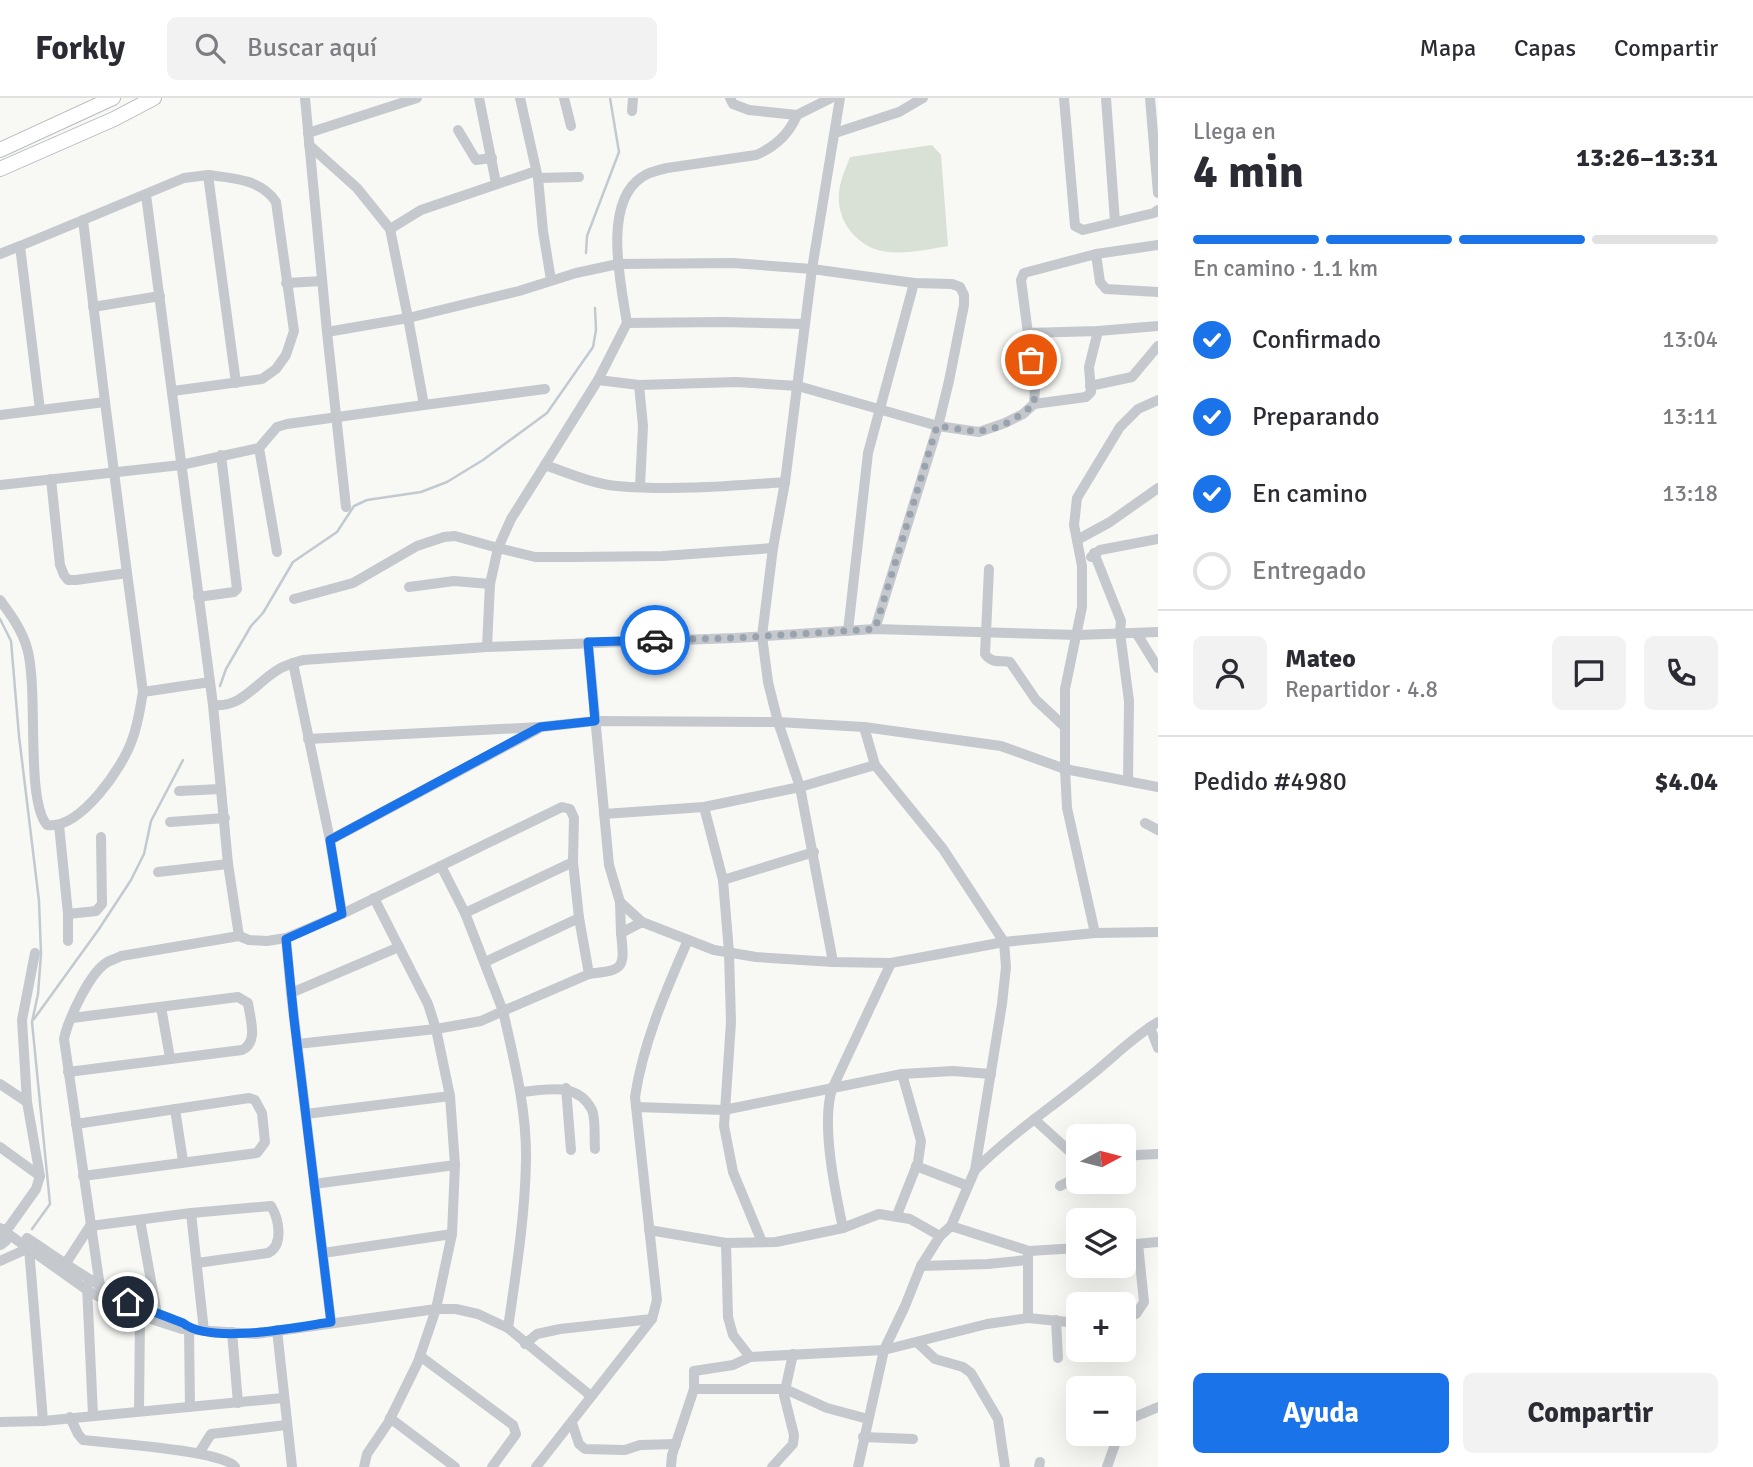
<!DOCTYPE html>
<html lang="es">
<head>
<meta charset="utf-8">
<style>
	body { margin:0; font-family:Signika,sans-serif; background:#f2f2f3; color:#2b2b33; height:100vh; display:flex; flex-direction:column; font-size:26px; white-space:nowrap }
	* { box-sizing:border-box; margin:0 }
	p { font-size:23px; color:#7c7c81 }
	.icon { flex:none; width:38px; height:38px; fill:none; stroke:currentColor; stroke-width:2; stroke-linecap:round; stroke-linejoin:round }
	.map { position:relative; flex:1; overflow:hidden }
	.side { display:flex; flex-direction:column; background:#fff; width:595px }
	.side>* { flex:none }
	.needle { width:46px; rotate:83deg }
	.buttons { position:absolute; left:1066px; top:1026px; display:grid; gap:14px }
	.buttons a { display:grid; place-items:center; width:70px; height:70px; border-radius:10px; background:#fff; box-shadow:0 7px 28px #0002; font-size:35px }
	.pin { position:absolute; display:grid; place-items:center; width:60px; height:60px; color:#fff; margin:-30px; border:4px solid #fff; border-radius:50%; box-shadow:0 2px 7px #0007 }
	.courier { position:absolute; display:grid; place-items:center; width:70px; height:70px; margin:-35px; border:5px solid #1a73e8; border-radius:50%; background:#fff; color:#222; box-shadow:0 2px 9px #0007 }
	.overview em { font-style:normal; font-weight:700 }
	.overview div { display:flex; flex-direction:column-reverse }
	.overview { display:flex; align-items:center; justify-content:space-between; height:119px; padding:0 35px }
	h1 { font-size:46px; font-weight:700; line-height:52px }
	.bar { display:grid; grid-template-columns:repeat(4,1fr); gap:10px 7px; align-content:center; height:84px; padding:0 35px }
	.bar i { height:9px; border-radius:5px; background:#e1e1e2 }
	.bar .selected { background:#1a73e8 }
	.bar p { grid-column:span 4 }
	.line { display:flex; align-items:center; gap:18px; padding:0 35px; border-top:2px solid #e1e1e2 }
	.line div { flex:1 }
	.round { display:grid; place-items:center; flex:none; width:74px; height:74px; border-radius:10px; background:#f2f2f3 }
	ol { padding:0 35px; list-style:none }
	li { display:flex; align-items:center; gap:21px; height:77px }
	li p { margin-inline-start:auto }
	li .icon { padding:7px; border-radius:50%; background:#1a73e8; color:#fff; stroke-width:4 }
	li:last-child { color:#7c7c81 }
	li i { width:38px; height:38px; border:4px solid #e1e1e2; border-radius:50% }
	.cta { display:flex; gap:14px; margin-top:auto; padding:14px 35px }
	.cta a { flex:1; height:80px; border-radius:10px; background:#1a73e8; color:#fff; font-size:28px; font-weight:700; line-height:80px; text-align:center }
	.cta a+a { background:#f2f2f3; color:#2b2b33 }
	header { display:flex; align-items:center; gap:42px; box-sizing:border-box; height:98px; padding:0 35px; background:#fff; border-bottom:2px solid #e1e1e2 }
	header strong { font-size:33px }
	nav { display:flex; gap:38px; margin-inline-start:auto; font-size:24px }
	.search { width:490px; height:63px; background:#f2f2f3; display:flex; align-items:center; gap:18px; box-sizing:border-box; padding:0 24px; border-radius:10px; color:#7c7c81; font-size:26px }
	main { display:flex; flex:1; min-height:0 }
	.map>svg:first-child { display:block }
</style>
</head>
<body>
<header>
<strong>Forkly</strong>
<div class="search"><svg class="icon" aria-label="search" viewBox="0 0 24 24"><circle cx="10" cy="10" r="6"/><path d="M15 15l6 6"/></svg>Buscar aquí</div>
<nav><a>Mapa</a><a>Capas</a><a>Compartir</a></nav>
</header>
<main>
<div class="map">
<svg width="1158" height="1369" viewBox="0 0 1158 1369">
	<rect width="100%" height="100%" fill="#f8f8f5"/>
	<path fill="#d9e0d6" d="M932,47L941,57L948,148C929,151 909,156 889,154C860,152 836,125 839,95C840,82 846,70 850,59Z"/>
	<g fill="none" stroke-linecap="round" stroke-linejoin="round">
		<g stroke="#c2cad0" stroke-width="2.5">
			<path d="M586,155L587,138L619,54L610,0"/>
			<path d="M0,521L11,543L19,638L39,803L41,856L38,896L32,924L50,1106L32,1131"/>
			<path d="M220,588L226,571L251,528L263,515L293,464L337,434L354,408L367,402L421,394L447,384L483,362L547,315L593,249L596,232L595,210"/>
			<path d="M34,921L99,831L131,782L144,756L151,723L183,662"/>
		</g>
		<path stroke="#c2cad0" stroke-width="14" d="M0,1145L5,1141"/>
		<defs>
			<g id="major">
				<path d="M0,52L113,0"/>
				<path d="M0,71L114,21L154,0"/>
			</g>
		</defs>
		<use href="#major" stroke="#b8bcc0" stroke-width="16"/>
		<g stroke="#c5c8cc" stroke-width="10">
			<path d="M305,0L327,234L346,409"/>
			<path d="M479,0L496,85"/>
			<path d="M520,0L538,80L543,133L551,182"/>
			<path d="M564,0L571,28"/>
			<path d="M730,0L733,6L749,12L797,17"/>
			<path d="M1064,0L1075,128L1083,132L1154,115L1158,112"/>
			<path d="M1106,0L1115,124"/>
			<path d="M1150,0L1158,95"/>
			<path d="M632,13L633,0"/>
			<path d="M458,32L476,62L492,60"/>
			<path d="M308,35L417,0"/>
			<path d="M835,35L899,14L923,0"/>
			<path d="M309,47L357,90L390,131L421,112L536,73"/>
			<path d="M538,80L579,79"/>
			<path d="M146,97L213,607L228,766L239,838"/>
			<path d="M390,131L408,220L519,193L576,175L618,166L733,165L812,171L914,185L952,186L960,189L964,197V207L949,283L938,328L875,531"/>
			<path d="M0,156L20,148"/>
			<path d="M1096,156L1100,184L1106,191L1158,194"/>
			<path d="M286,185L322,183"/>
			<path d="M93,209L160,198"/>
			<path d="M627,225C621,187 602,105 642,79C649,74 658,72 667,70L756,57C775,49 789,36 797,17L831,0"/>
			<path d="M327,234L408,220L424,307L545,291"/>
			<path d="M1028,235L1098,233L1158,228"/>
			<path d="M598,282L627,225L723,224L805,226"/>
			<path d="M639,287L643,328L640,388"/>
			<path d="M1090,288L1132,279L1158,248"/>
			<path d="M173,293L262,281L276,271L286,257L294,233L276,104C261,81 232,80 208,77"/>
			<path d="M105,304L127,475"/>
			<path d="M1034,306L1035,289L1021,182L1024,175L1096,156L1158,147"/>
			<path d="M40,312L20,148L83,122"/>
			<path d="M0,317L105,304L83,122L184,80L208,77L236,285"/>
			<path d="M259,350L277,454"/>
			<path d="M545,367L598,282L639,287L737,284L798,288L938,328L979,334L1005,325L1023,316L1034,306L1086,299L1091,294L1089,269L1098,233"/>
			<path d="M51,381L60,467L64,477L68,482H76L127,475L143,594L210,584"/>
			<path d="M0,387L181,367L259,350L277,329L287,326L424,307"/>
			<path d="M1077,442L1110,424L1158,390"/>
			<path d="M1094,455L1121,523L1120,535L1129,603L1128,683"/>
			<path d="M1091,459L1100,452L1158,441"/>
			<path d="M989,471L985,556C992,566 1000,562 1010,564L1036,602L1065,629"/>
			<path d="M409,489L454,483L490,486"/>
			<path d="M198,499L234,494L237,491L221,357"/>
			<path d="M294,501L353,485L417,448L444,439L455,438L498,450L511,421L545,367C568,375 593,386 617,388C673,393 730,388 785,384"/>
			<path d="M0,502C11,517 22,532 27,550C39,590 25,702 47,727C80,732 123,669 132,642C138,627 140,610 143,594"/>
			<path d="M848,533L868,355L914,185"/>
			<path d="M1137,536L1158,570"/>
			<path d="M588,544L609,767L620,804L621,835L642,824"/>
			<path d="M487,549L490,486L498,450L535,459H577L663,458L773,450"/>
			<path d="M293,565L330,742L342,816"/>
			<path d="M213,607C241,610 254,587 276,573C284,567 294,565 303,562L487,549L735,540L875,531L1078,537L1158,534"/>
			<path d="M308,641L540,629L595,623L778,624L864,629L1001,648L1065,671L1158,689"/>
			<path d="M179,693L221,691"/>
			<path d="M704,709L723,782L729,854L731,924L724,1028L733,1074L762,1144"/>
			<path d="M604,716L704,709L800,689L875,667"/>
			<path d="M170,724L225,720"/>
			<path d="M1145,725L1158,732"/>
			<path d="M59,727L68,816V843"/>
			<path d="M330,742L538,631"/>
			<path d="M441,768L465,815"/>
			<path d="M158,774L228,766"/>
			<path d="M723,782L814,754"/>
			<path d="M620,804L642,824L714,852L756,859L833,864L891,865L1004,844L1095,835L1158,834"/>
			<path d="M68,816L96,813L102,806L101,739"/>
			<path d="M1095,835L1067,710L1065,671V591L1082,509V468L1074,427L1077,400L1120,329L1138,311L1158,302"/>
			<path d="M286,840L291,895L331,1224"/>
			<path d="M485,864L579,820L589,876C624,872 625,871 621,835"/>
			<path d="M833,864L800,689L778,624L768,584L762,538L773,450L785,384L812,171L840,0"/>
			<path d="M291,895L399,849"/>
			<path d="M161,909L170,960"/>
			<path d="M1150,929L1158,950"/>
			<path d="M297,946L436,931L428,906L374,800"/>
			<path d="M68,974L242,952C259,944 250,921 248,905L238,899L72,920"/>
			<path d="M0,986L27,1004"/>
			<path d="M566,990L571,1052"/>
			<path d="M521,994C547,992 577,983 592,1012C596,1021 594,1040 595,1051"/>
			<path d="M636,1009L724,1012L902,976L953,973L991,976"/>
			<path d="M175,1011L183,1063"/>
			<path d="M306,1016L450,998L436,931L481,923L503,913L465,815L573,764"/>
			<path d="M1034,1021L1078,1061"/>
			<path d="M76,1026L249,1000L255,1002L262,1015L265,1044L257,1055L83,1078"/>
			<path d="M0,1049L40,1078"/>
			<path d="M1124,1061L1137,1057L1158,1056"/>
			<path d="M916,1068L968,1088"/>
			<path d="M975,1072C1009,1038 1048,1012 1085,982C1110,963 1131,940 1158,924"/>
			<path d="M314,1086L455,1067L450,998"/>
			<path d="M1060,1088L1078,1079"/>
			<path d="M191,1115L204,1233"/>
			<path d="M897,1117L918,1064L921,1043L902,976"/>
			<path d="M140,1122L157,1216L156,1219"/>
			<path d="M90,1128L191,1115L271,1108C279,1121 284,1147 268,1155L197,1165"/>
			<path d="M951,1128L1029,1153L1078,1150"/>
			<path d="M0,1130L87,1192L120,1211L182,1231L256,1236L436,1211H456L478,1216L508,1230L591,1298"/>
			<path d="M843,1130C835,1093 821,1026 832,991L891,865"/>
			<path d="M649,1132L726,1145L776,1144L843,1130L879,1116L910,1121L940,1138"/>
			<path d="M0,1134L9,1129L36,1091L40,1078L27,1004L22,922L35,855"/>
			<path d="M27,1140C77,1173 114,1201 171,1221"/>
			<path d="M726,1145L728,1219L733,1237L750,1259L884,1252L987,1226L1028,1220L1078,1225"/>
			<path d="M1124,1147L1158,1144"/>
			<path d="M29,1150L43,1323"/>
			<path d="M323,1155L452,1136L455,1067"/>
			<path d="M1028,1156V1220"/>
			<path d="M0,1163L29,1150L31,1146"/>
			<path d="M66,1165L90,1128"/>
			<path d="M921,1168L988,1166L1027,1162"/>
			<path d="M87,1188L93,1317"/>
			<path d="M99,1198L100,1189L64,941C68,922 89,876 106,865C110,862 116,861 121,858L239,838L249,842L267,843L286,840L342,816L562,709L570,711L574,720L573,764L579,820"/>
			<path d="M1124,1221L1136,1216L1144,1204L1138,1146"/>
			<path d="M1056,1222L1058,1260"/>
			<path d="M189,1230L190,1309"/>
			<path d="M508,1230C516,1175 525,1118 526,1063C527,1012 514,962 503,913L589,876"/>
			<path d="M277,1232L292,1369"/>
			<path d="M232,1234L238,1305"/>
			<path d="M918,1245L935,1261L963,1269L971,1275L998,1321L1005,1369"/>
			<path d="M525,1246L537,1236L560,1231L652,1221"/>
			<path d="M420,1258L513,1327L516,1336L492,1369"/>
			<path d="M694,1291H785L827,1310L868,1321"/>
			<path d="M139,1312L140,1218"/>
			<path d="M70,1319L78,1336L83,1342C109,1345 223,1352 235,1369"/>
			<path d="M390,1320L455,1369"/>
			<path d="M0,1324L43,1323L283,1300"/>
			<path d="M572,1325L579,1346L585,1351L625,1352L640,1347L676,1346"/>
			<path d="M1124,1327L1125,1323L1158,1309"/>
			<path d="M863,1339L913,1341"/>
			<path d="M199,1355L211,1336L286,1327"/>
			<path d="M364,1369L367,1356L388,1325L418,1264L436,1211L452,1136"/>
			<path d="M536,1369L652,1221L657,1202L635,999C643,945 666,892 688,842"/>
			<path d="M671,1369L672,1357L694,1291V1273L733,1267L750,1259"/>
			<path d="M772,1369L793,1346L794,1337L784,1297L793,1256"/>
			<path d="M858,1369L884,1252L905,1208L921,1168L940,1138L951,1128L975,1072L1002,906L1006,869L1004,844L943,751L875,667L864,629"/>
			<path d="M1039,1369L1040,1364"/>
			<path d="M1107,1369L1119,1335"/>
		</g>
		<use href="#major" stroke="#fff" stroke-width="14"/>
	</g>
	<g fill="none" stroke-linecap="round" stroke-linejoin="round">
		<path stroke="#99a3ae" stroke-width="7" stroke-dasharray="0 12.6" d="M655,542L735,540L875,531L937,328C950,329 965,333 977,333C997,333 1020,319 1034,306L1035,289L1031,262"/>
		<path stroke="#1a73e8" stroke-width="9" d="M128,1204L183,1225C211,1247 297,1229 331,1224L294,921L286,841L342,816L330,742L540,629L595,623L588,544L655,542"/>
	</g>
</svg>
<div class="buttons">
<a><svg class="needle" viewBox="-14 -14 28 28"><path d="M0-13l5 13h-10z" fill="#e53935"/><path d="M0 13l5-13h-10z" fill="#7c7c81"/></svg></a>
<a><svg class="icon" aria-label="layers" viewBox="0 0 24 24"><path d="M12 4l9 5-9 5-9-5zM3 14l9 5 9-5"/></svg></a>
<a>+</a>
<a>−</a>
</div>
<div class="pin" style="left:1031px;top:262px;background:#ea580c"><svg class="icon" aria-label="bag" viewBox="0 0 24 24"><path d="M5 8h14l-1 12H6zM9 8a3 3 0 0 1 6 0"/></svg></div>
<div class="pin" style="left:128px;top:1204px;background:#1f2937"><svg class="icon" aria-label="home" viewBox="0 0 24 24"><path d="M3 11l9-7 9 7M6 9v11h12V9"/></svg></div>
<div class="courier" style="left:655px;top:542px"><svg class="icon" aria-label="car" viewBox="0 0 24 24"><path d="M5 17H2v-5l4-1 3-4h7l3 4 3 1v5h-3M9 17h6M6 11h13"/><circle cx="7" cy="17" r="2"/><circle cx="17" cy="17" r="2"/></svg></div>
</div>
<section class="side">
<div class="overview"><div><h1>4 min</h1><p>Llega en</p></div><em>13:26–13:31</em></div>
<div class="bar"><i class="selected"></i><i class="selected"></i><i class="selected"></i><i></i><p>En camino · 1.1 km</p></div>
<ol>
<li><svg class="icon" aria-label="check" viewBox="0 0 24 24"><path d="M5 12l5 5 9-10"/></svg>Confirmado<p>13:04</p></li>
<li><svg class="icon" aria-label="check" viewBox="0 0 24 24"><path d="M5 12l5 5 9-10"/></svg>Preparando<p>13:11</p></li>
<li><svg class="icon" aria-label="check" viewBox="0 0 24 24"><path d="M5 12l5 5 9-10"/></svg>En camino<p>13:18</p></li>
<li><i></i>Entregado</li>
</ol>
<div class="line" style="height:126px"><a class="round"><svg class="icon" aria-label="person" viewBox="0 0 24 24"><circle cx="12" cy="8" r="4"/><path d="M4 21q1-7 8-7t8 7"/></svg></a><div><b>Mateo</b><p>Repartidor · 4.8</p></div><a class="round"><svg class="icon" aria-label="chat" viewBox="0 0 24 24"><path d="M4 5h16v11H9l-5 4z"/></svg></a><a class="round"><svg class="icon" aria-label="phone" viewBox="0 0 24 24"><path d="M5 4h4l2 5-3 2q2 4 5 5l2-3 5 2v4C11 20 4 13 5 4z"/></svg></a></div>
<div class="line" style="height:91px"><div>Pedido #4980</div><b>$4.04</b></div>
<div class="cta"><a>Ayuda</a><a>Compartir</a></div>
</section>
</main>
</body>
</html>
